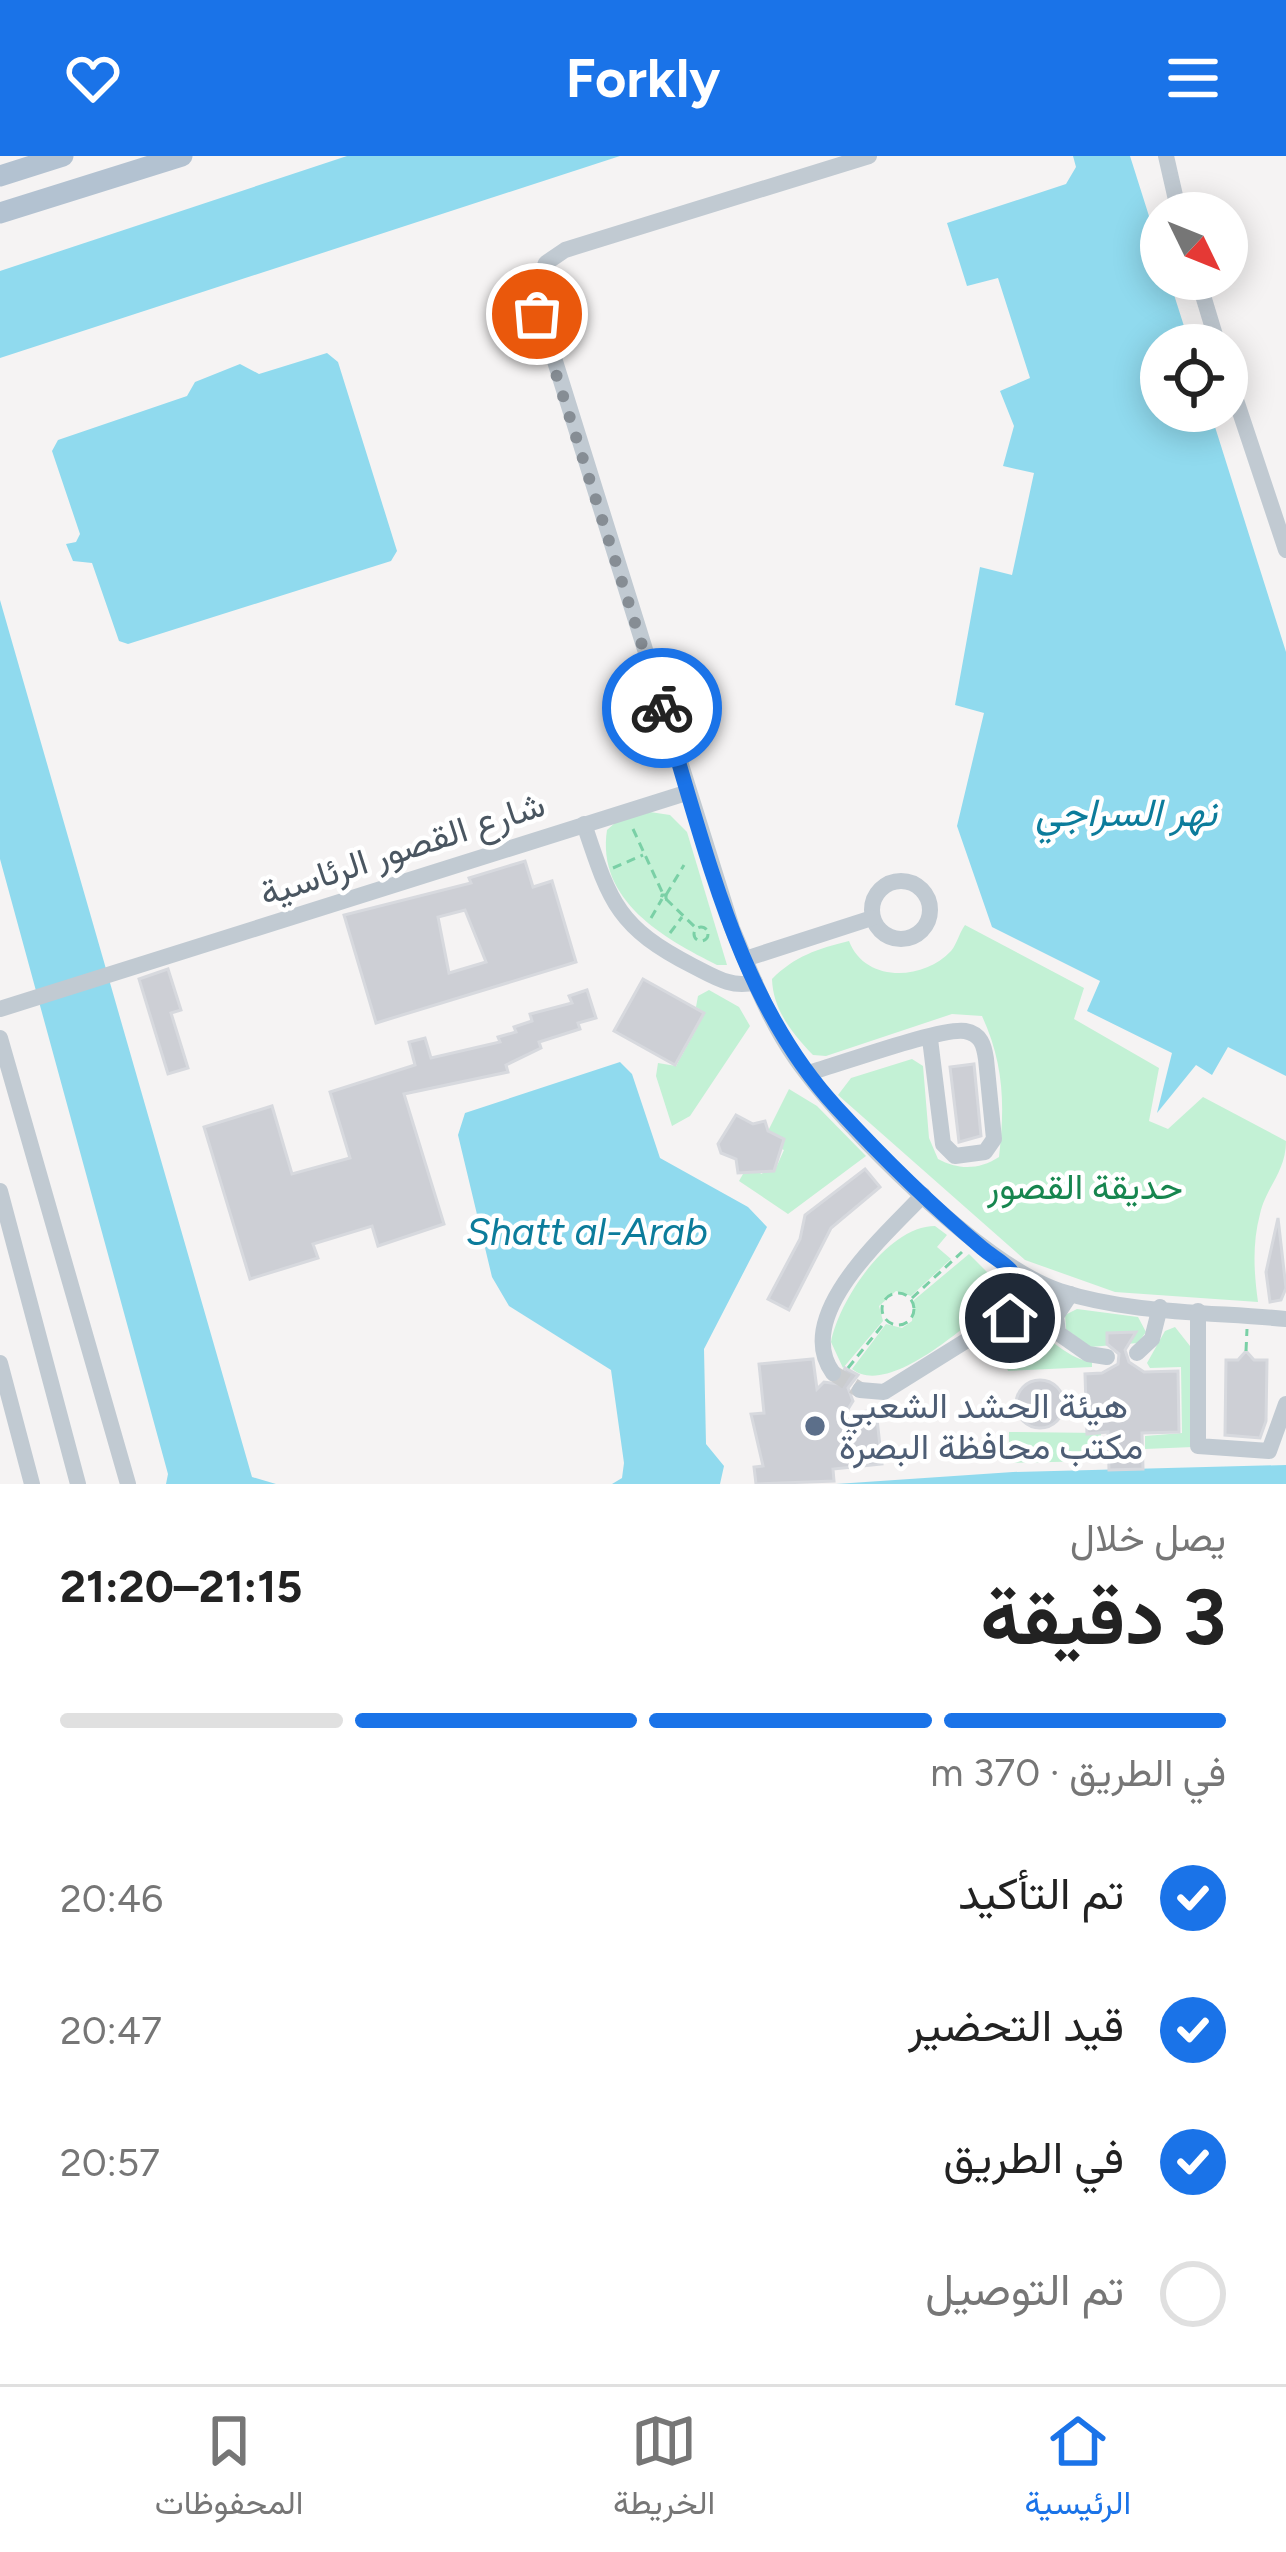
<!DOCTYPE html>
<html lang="ar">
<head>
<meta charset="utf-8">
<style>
	body { margin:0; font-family:Figtree,Vazirmatn,sans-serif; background:#f6f6f6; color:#222; direction:rtl; height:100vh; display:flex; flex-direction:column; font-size:45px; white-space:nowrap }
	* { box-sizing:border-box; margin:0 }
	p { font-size:39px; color:#767676 }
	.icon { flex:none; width:66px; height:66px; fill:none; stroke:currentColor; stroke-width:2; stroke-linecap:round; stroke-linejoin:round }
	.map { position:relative; height:1328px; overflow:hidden; direction:ltr }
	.side { display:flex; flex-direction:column; background:#fff; flex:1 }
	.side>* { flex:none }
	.needle { width:78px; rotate:133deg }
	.tools { position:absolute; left:1140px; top:36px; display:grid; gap:24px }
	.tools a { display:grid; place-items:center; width:108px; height:108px; border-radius:50%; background:#fff; box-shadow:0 6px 30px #0003; font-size:60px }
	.pin { position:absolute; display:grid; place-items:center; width:102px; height:102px; color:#fff; margin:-51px; border:6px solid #fff; border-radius:50%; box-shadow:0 3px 12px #0007 }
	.courier { position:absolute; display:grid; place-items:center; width:120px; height:120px; margin:-60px; border:9px solid #1a73e8; border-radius:50%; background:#fff; color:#222; box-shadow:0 3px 15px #0007 }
	.head em { font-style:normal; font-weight:700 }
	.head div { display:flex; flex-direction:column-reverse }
	.head { display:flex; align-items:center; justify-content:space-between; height:204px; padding:0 60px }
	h1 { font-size:78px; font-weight:700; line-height:90px }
	.bar { display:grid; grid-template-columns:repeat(4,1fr); gap:18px 12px; align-content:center; height:144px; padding:0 60px }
	.bar i { height:15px; border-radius:9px; background:#e0e0e0 }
	.bar .current { background:#1a73e8 }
	.bar p { grid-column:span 4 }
	ol { padding:0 60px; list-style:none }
	li { display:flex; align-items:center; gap:36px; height:132px }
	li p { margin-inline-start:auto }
	li .icon { padding:12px; border-radius:50%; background:#1a73e8; color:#fff; stroke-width:4 }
	li:last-child { color:#767676 }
	li i { width:66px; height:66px; border:6px solid #e0e0e0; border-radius:50% }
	header { display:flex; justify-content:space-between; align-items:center; height:156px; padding:0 60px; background:#1a73e8; color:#fff; font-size:54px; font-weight:700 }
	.tabs { display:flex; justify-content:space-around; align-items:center; height:168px; border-top:3px solid #e0e0e0; background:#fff; font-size:33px; color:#767676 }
	.tabs a { display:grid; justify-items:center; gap:6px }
	.tabs .current { color:#1a73e8 }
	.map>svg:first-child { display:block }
</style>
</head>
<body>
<header><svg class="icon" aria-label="menu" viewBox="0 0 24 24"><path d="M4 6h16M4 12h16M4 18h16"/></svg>Forkly<svg class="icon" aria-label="heart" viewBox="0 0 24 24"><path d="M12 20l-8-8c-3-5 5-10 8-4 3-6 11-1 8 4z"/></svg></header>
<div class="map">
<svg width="1286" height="1328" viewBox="0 0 1286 1328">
	<rect width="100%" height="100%" fill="#f5f3f3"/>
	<g fill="#c3f1d5">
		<path d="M650,656L670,659L687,676L727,809H717C665,783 596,745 607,674L616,666Z"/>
		<path d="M965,769L1084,832L1074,863L1159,912L1149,965L1168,973L1203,941L1286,985C1286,1016 1266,1031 1260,1058C1252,1088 1254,1117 1258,1146L1115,1136L1025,1104L838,939L851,922L912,903L923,910L929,982L938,1003C958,1014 979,1014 999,1001C1005,949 1004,908 982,860L952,858L826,900L813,899C792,877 773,854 772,823C795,800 817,793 849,785C865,827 923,825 951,795C957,788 959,777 965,769Z"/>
		<path d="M709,834L739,851L750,870L690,960L672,970L656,920L658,907L676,910L705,857L696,851L698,840Z"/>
		<path d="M789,933L817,950L866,1000L788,1058L739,1025L747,1011L762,1018L764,1013L775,1014L784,994L779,992L782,983L768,975Z"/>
		<path d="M935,1070L947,1079L937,1091L951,1103L911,1140L896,1135L879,1150L883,1165L843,1212L831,1186C839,1144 888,1070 935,1070Z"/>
		<path d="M969,1098L993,1122L991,1149C962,1173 887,1241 852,1213L886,1168L902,1172L912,1165L914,1144Z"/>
		<path d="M1077,1153L1138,1161L1146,1176L1138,1187L1090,1191L1066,1173L1065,1159Z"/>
		<path d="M1175,1171L1190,1190L1193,1291L1145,1293V1280L1182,1277L1181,1211L1150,1212L1147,1207L1165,1175Z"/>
		<path d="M1013,1172C1047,1171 1061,1202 1092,1206V1211L1008,1215L997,1184Z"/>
		<path d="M1009,1276L1101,1277V1305L1009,1307Z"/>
	</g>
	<g fill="#90daee">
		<path d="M347,0H620L0,202V115Z"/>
		<path d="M1073,0H1130L1161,98V123H1169L1190,189H1161V255H1210L1286,496V920L1228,891L1212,919L1196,909L1157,957L1172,897L1087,855L1100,825L992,771L957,670L984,557L955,549L980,411L1012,419L1034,317L1003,310L1014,270L1000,235L1030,222L998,122L967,130L947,67L1066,28L1076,11Z"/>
		<path d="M327,197L338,206L397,395L391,405L128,488L119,485L92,407L73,405L66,388L76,386L80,378L52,295L58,284L187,240L195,226L240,208L259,218Z"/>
		<path d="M0,444L252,1321L276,1328H166L168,1318L0,703Z"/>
		<path d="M620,906L632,918L660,1002L748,1051L767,1071L704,1193L706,1288L724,1310L720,1328H612L622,1322L624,1307L611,1214L509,1150L492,1121L458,979L465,957Z"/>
		<path d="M1286,1309V1328H836L1013,1316Z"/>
	</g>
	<g fill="#cdcfd5" stroke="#d7d9de" stroke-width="3" fill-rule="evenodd">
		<path d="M525,705L533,731L552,725L576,806L376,867L344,759L471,727L469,722ZM465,754L486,806L449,817L438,761Z"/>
		<path d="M168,813L181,854L171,857L188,912L168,918L139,823Z"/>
		<path d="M643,823L704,857L675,909L614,875Z"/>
		<path d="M587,834L596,862L578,867L580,873L539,886L541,892L506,909L508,916L404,938L444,1068L378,1090L372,1070L313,1088L318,1102L250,1123L204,971L272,950L292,1018L350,1002L330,936L415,909L409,886L425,882L431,902L500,886L498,881L516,876L514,871L532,865L530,858L572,847L569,840Z"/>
		<path d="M974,908L981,980L959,986L950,911Z"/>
		<path d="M736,959L753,968L765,965L768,975L784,983L774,1015L738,1017L736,1003L721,997L718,988Z"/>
		<path d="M865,1013L880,1031L831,1072L789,1154L768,1143L800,1083L805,1059Z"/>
		<path d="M1278,1062L1286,1132L1281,1144L1270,1146L1266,1116Z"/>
		<path d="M1136,1176L1125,1194L1129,1206L1144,1216L1178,1215L1179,1276L1142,1277L1143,1313L1109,1314L1108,1276L1087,1278L1085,1218L1102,1217L1118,1208L1119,1198L1107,1188V1177Z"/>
		<path d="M1246,1195L1254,1204H1267L1266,1265L1260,1282L1225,1279L1226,1204H1238Z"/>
		<path d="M813,1203L817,1233L824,1226L839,1228L845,1212L858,1219L848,1232L853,1245L845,1258L876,1254L882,1308L833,1313L834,1325L756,1328L754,1311L763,1310L751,1258L764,1257L759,1208Z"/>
		<circle cx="1040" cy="1248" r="24"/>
	</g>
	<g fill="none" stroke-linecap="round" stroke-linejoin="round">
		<path stroke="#caccce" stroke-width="16" stroke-dasharray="16 8" stroke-linecap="butt" d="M833,1217L860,1234"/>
		<g stroke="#7ad0a6" stroke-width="3" stroke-dasharray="9 6" stroke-linecap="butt">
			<path d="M633,673L663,738"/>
			<path d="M613,712L643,699"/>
			<path d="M662,739H666V743H661Z"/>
			<path d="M666,739L684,709"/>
			<path d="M666,743L695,771"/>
			<path d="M651,762L662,743"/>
			<circle cx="701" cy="778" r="7"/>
			<path d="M670,777L682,761"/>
			<circle cx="898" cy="1153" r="16"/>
			<path d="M912,1142L962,1096"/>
			<path d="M1246,1195L1247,1173"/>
			<path d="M848,1212L885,1166"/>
		</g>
		<g stroke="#c1cad2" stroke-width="16">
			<path d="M869,0L565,94L546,107L534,138L732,772C751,817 768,863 796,903C844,971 982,1110 1060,1135C1130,1158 1213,1156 1286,1163"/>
			<path d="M1166,0L1179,57"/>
			<path d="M1198,123L1218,189"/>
			<path d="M1227,217L1286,394"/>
			<path d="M584,668C610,746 617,771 693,810C713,820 732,833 755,826"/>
			<circle cx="901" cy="754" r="29"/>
			<path d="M745,803L872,762"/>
			<path d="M0,853L689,636"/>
			<path d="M0,882L128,1328"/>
			<path d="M808,917C838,909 941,871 965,875C981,878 984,889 986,903L994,983L985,996L955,1000L943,988L930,883"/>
			<path d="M0,1035L78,1328"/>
			<path d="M1070,1139L1056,1160L1058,1177L1088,1198L1107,1201"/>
			<path d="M1198,1155V1290L1269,1295L1286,1248"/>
			<path d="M1010,1162L1034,1163L1058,1177"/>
			<path d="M1137,1197L1152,1183L1160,1151"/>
			<path d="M0,1207L32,1328"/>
			<path d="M833,1217C791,1159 888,1077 923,1039"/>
			<path d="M860,1234L884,1236L1009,1158L1070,1138"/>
		</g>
		<g stroke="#b3c2d1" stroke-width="21">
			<path d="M0,20L63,0"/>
			<path d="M0,57L182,0"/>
		</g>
	</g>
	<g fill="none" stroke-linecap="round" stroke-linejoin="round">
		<path stroke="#868d94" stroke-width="12" stroke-dasharray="0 21.6" d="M537,158L662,552"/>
		<path stroke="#1a73e8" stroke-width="15" d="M662,552C706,690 736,843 837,952C882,1001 931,1049 982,1092C996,1104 1016,1111 1018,1132C1019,1147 1003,1158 992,1167L1010,1162"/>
	</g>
	<circle fill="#5c6f8a" stroke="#fff" stroke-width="4.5" cx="815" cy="1270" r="12"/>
	<g text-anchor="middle" stroke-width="9" stroke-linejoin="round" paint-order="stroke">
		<g font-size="36" fill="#4a5661" stroke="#fff">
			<text transform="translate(402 692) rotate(-18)" y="13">شارع القصور الرئاسية</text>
		</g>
		<g font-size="36" fill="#17864f" stroke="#fff">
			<text x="1085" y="1043">حديقة القصور</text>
		</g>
		<g font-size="36" fill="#4e5e75" stroke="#fff" text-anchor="start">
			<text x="839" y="1262">هيئة الحشد الشعبي<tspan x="839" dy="41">مكتب محافظة البصرة</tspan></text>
		</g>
		<g font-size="39" font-style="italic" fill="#0c7c9b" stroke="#fff">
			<text x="1126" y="670">نهر السراجي</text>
			<text x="587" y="1089">Shatt al-Arab</text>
		</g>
	</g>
</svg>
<div class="tools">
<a><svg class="needle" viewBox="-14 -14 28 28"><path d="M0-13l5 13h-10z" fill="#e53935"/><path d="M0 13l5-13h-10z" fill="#767676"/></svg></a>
<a><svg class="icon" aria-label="locate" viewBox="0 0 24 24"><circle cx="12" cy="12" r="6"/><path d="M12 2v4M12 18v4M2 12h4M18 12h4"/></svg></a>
</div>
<div class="pin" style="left:537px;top:158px;background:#ea580c"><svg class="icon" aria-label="bag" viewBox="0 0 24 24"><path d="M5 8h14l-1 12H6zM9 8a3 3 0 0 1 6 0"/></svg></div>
<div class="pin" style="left:1010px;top:1162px;background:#1f2937"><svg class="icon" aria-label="home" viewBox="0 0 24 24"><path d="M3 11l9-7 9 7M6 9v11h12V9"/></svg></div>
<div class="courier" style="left:662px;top:552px"><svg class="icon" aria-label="bike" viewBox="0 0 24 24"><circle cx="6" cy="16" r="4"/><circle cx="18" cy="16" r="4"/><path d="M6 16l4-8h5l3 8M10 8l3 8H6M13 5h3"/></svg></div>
</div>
<section class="side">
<div class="head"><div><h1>3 دقيقة</h1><p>يصل خلال</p></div><em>21:15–21:20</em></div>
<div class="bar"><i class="current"></i><i class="current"></i><i class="current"></i><i></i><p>في الطريق · 370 m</p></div>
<ol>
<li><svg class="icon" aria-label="check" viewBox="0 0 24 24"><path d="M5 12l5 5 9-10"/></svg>تم التأكيد<p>20:46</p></li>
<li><svg class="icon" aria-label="check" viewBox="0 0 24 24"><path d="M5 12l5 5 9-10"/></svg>قيد التحضير<p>20:47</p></li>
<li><svg class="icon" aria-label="check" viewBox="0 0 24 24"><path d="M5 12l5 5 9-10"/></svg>في الطريق<p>20:57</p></li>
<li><i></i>تم التوصيل</li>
</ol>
</section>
<nav class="tabs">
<a class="current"><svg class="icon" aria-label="home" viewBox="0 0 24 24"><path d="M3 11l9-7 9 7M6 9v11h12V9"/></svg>الرئيسية</a>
<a><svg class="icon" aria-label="map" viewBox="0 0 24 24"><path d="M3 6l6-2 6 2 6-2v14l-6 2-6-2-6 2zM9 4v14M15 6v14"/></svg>الخريطة</a>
<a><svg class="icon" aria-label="saved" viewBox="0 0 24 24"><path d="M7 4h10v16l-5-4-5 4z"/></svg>المحفوظات</a>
</nav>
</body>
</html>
